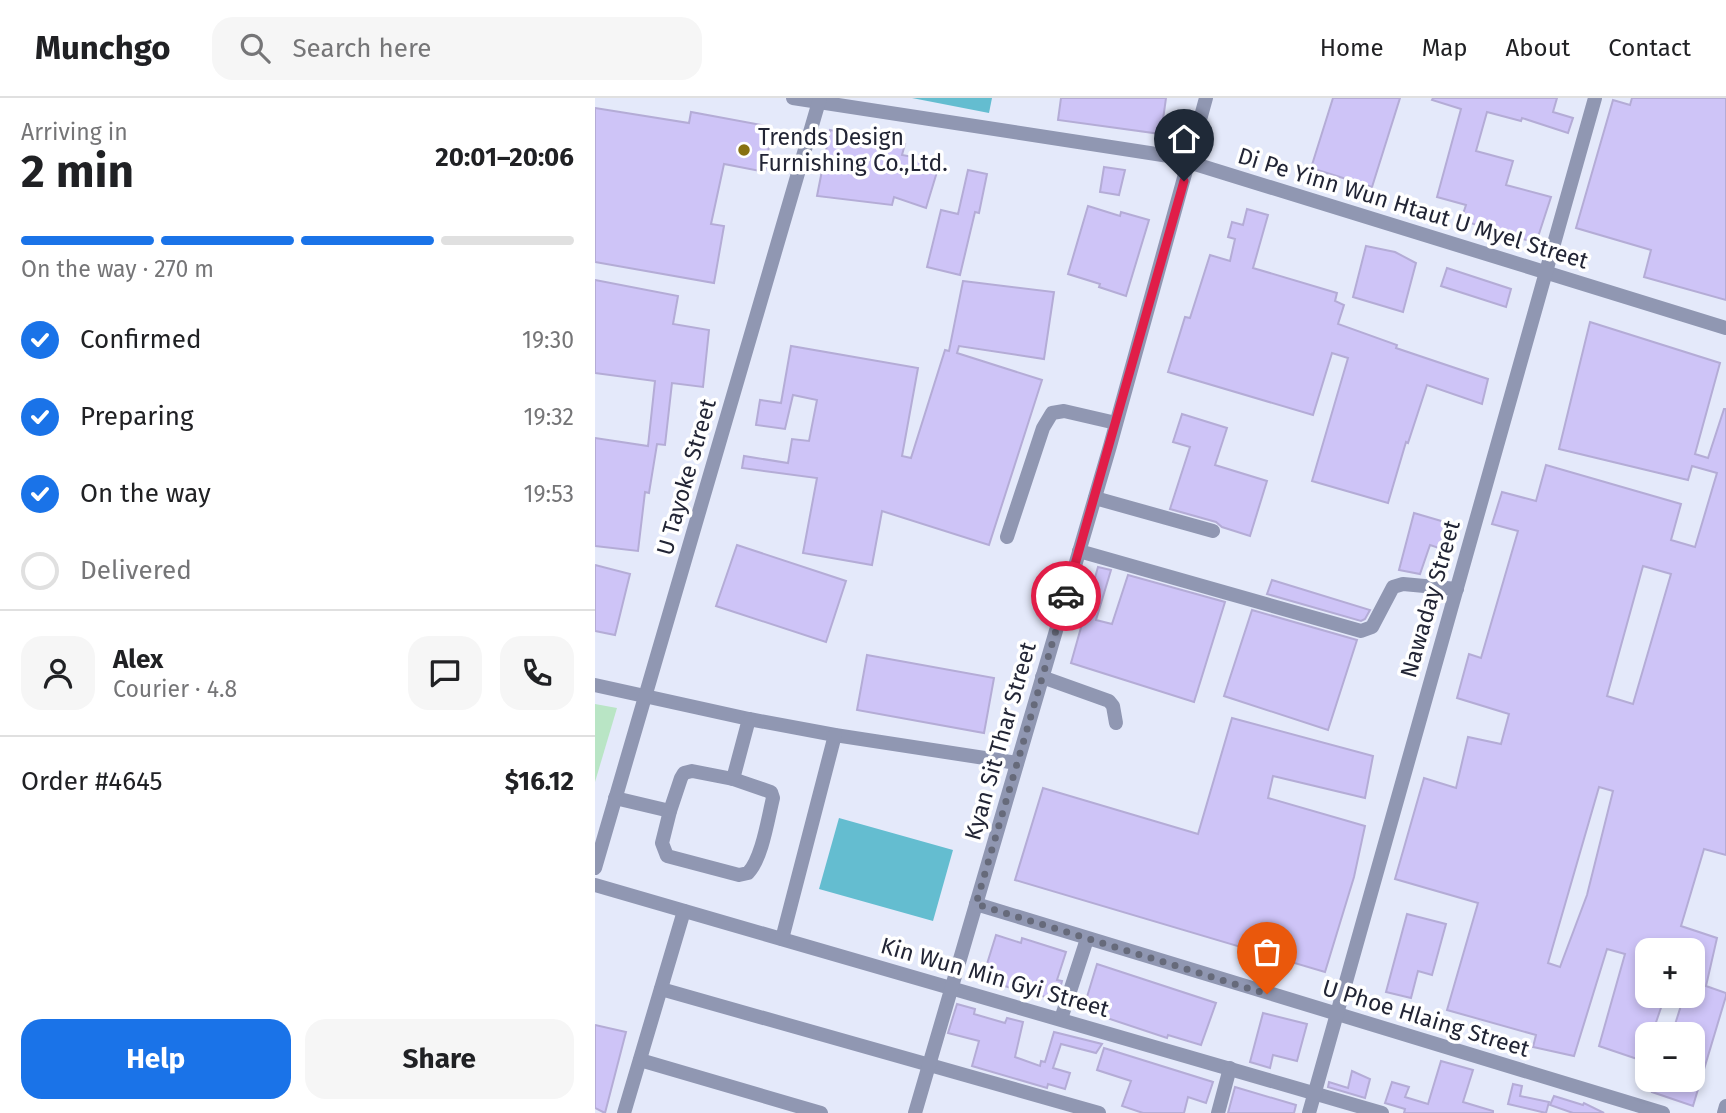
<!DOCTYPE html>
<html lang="en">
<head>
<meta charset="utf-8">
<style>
	body { margin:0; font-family:"Fira Sans",sans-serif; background:#f6f6f6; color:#202124; height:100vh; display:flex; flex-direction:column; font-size:26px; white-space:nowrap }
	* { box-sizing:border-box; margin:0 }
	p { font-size:23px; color:#757577 }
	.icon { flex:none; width:38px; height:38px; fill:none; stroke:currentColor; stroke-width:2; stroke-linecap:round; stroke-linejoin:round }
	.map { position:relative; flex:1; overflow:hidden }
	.sheet { display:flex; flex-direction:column; background:#fff; width:595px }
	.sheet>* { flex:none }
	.buttons { position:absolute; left:1040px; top:840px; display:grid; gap:14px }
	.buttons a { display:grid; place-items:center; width:70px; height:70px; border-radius:14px; background:#fff; box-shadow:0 4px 10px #0003; font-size:35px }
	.pin { position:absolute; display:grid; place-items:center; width:60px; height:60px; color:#fff; margin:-72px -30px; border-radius:50% 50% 50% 0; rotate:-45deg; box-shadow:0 0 7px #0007 }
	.pin .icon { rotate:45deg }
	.courier { position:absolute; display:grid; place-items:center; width:70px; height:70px; margin:-35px; border:5px solid #e11d48; border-radius:50%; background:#fff; color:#222; box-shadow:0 2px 9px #0007 }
	.head em { font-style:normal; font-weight:700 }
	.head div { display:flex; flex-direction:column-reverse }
	.head { display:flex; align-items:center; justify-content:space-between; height:119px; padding:0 21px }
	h1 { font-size:46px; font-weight:700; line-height:52px }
	.bar { display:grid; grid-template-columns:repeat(4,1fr); gap:10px 7px; align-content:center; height:84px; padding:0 21px }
	.bar i { height:9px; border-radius:5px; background:#e0e0e0 }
	.bar .active { background:#1a73e8 }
	.bar p { grid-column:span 4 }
	.line { display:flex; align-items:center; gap:18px; padding:0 21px; border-top:2px solid #e0e0e0 }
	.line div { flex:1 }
	.round { display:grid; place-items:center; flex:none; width:74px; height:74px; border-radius:21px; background:#f6f6f6 }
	ol { padding:0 21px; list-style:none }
	li { display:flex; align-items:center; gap:21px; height:77px }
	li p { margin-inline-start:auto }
	li .icon { padding:7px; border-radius:50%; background:#1a73e8; color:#fff; stroke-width:4 }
	li:last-child { color:#757577 }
	li i { width:38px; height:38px; border:4px solid #e0e0e0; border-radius:50% }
	.action { display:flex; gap:14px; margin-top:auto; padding:14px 21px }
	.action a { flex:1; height:80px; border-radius:21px; background:#1a73e8; color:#fff; font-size:28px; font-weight:700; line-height:80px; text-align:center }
	.action a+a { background:#f6f6f6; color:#202124 }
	header { display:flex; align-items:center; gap:42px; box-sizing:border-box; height:98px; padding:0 35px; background:#fff; border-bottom:2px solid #e0e0e0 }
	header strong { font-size:33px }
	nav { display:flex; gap:38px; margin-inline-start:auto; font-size:24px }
	.search { width:490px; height:63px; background:#f6f6f6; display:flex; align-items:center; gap:18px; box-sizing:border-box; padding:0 24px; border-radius:21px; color:#757577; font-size:26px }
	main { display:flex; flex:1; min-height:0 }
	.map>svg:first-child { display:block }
</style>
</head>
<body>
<header>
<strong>Munchgo</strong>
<div class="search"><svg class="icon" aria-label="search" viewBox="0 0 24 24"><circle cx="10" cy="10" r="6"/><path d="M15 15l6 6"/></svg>Search here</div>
<nav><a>Home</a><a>Map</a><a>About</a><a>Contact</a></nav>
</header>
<main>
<section class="sheet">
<div class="head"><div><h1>2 min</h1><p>Arriving in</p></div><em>20:01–20:06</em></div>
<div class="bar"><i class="active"></i><i class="active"></i><i class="active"></i><i></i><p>On the way · 270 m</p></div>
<ol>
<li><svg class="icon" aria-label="check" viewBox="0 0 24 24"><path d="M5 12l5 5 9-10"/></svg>Confirmed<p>19:30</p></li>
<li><svg class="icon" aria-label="check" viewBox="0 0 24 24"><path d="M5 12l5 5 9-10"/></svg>Preparing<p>19:32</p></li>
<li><svg class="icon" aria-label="check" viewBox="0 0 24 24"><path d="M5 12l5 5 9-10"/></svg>On the way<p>19:53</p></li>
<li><i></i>Delivered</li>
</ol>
<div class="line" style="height:126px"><a class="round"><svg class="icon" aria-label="person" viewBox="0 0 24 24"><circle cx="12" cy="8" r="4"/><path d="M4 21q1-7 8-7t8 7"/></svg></a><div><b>Alex</b><p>Courier · 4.8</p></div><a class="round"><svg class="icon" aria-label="chat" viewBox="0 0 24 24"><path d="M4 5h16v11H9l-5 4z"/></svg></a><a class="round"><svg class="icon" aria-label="phone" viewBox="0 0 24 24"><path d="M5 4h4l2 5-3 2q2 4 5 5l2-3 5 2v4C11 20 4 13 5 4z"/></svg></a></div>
<div class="line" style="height:91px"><div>Order #4645</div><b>$16.12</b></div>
<div class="action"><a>Help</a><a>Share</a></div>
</section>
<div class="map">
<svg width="1131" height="1015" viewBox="0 0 1131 1015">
	<rect width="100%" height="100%" fill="#e4e9fa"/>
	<path fill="#b9e5c5" d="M0,606L22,610L0,684Z"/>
	<g fill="#64bdd0">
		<path d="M317,0H397L394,15Z"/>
		<path d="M244,720L358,752L338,823L224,791Z"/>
	</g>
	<g fill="#cec4f7" stroke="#b4acd6" stroke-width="2" fill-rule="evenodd">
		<path d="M466,0H571L566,36L463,22Z"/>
		<path d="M738,0H805L777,89L716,70Z"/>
		<path d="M838,0H962L958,14L978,20L973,35L927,20L926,23L892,14L881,53L918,63L911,87L956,99L941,145L866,122L871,107L842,99L866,11L837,2Z"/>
		<path d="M1037,0H1131V202L1049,179L1056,152L981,130L1018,2L1035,7Z"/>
		<path d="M0,10L94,25L96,14L177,29L170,74L129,66L116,126L129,128L119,185L0,164Z"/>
		<path d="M235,32L310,46L307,57L345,64L331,110L299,99L297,107L222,98Z"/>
		<path d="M509,69L530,72L524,97L505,94Z"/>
		<path d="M373,72L392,76L384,115L380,114L365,177L332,169L346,112L363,116Z"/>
		<path d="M493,108L525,118L526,114L554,122L531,198L504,189L505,186L473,176Z"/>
		<path d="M652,111L673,117L658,170L742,195L740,203L749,207L743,226L802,247L801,250L893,281L887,306L832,287L813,345L811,344L793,405L717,383L753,260L737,255L718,317L573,274L590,219L595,220L615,157L635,163L640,141L633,139L637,124L648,127Z"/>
		<path d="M771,148L800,154L821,165L808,214L758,199Z"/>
		<path d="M852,170L916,191L911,209L846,188Z"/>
		<path d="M0,182L83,198L78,226L114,232L108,289L77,285L70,347L62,346L54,395L50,394L43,453L0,448V340L53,348L60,283L0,275Z"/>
		<path d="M368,183L459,194L449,261L364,248L362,255L447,282L394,447L287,413L277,467L208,455L222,380L147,370L149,358L193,365L197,341L214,343L222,302L198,297L190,331L161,327L165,302L186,305L196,248L323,270L307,358L316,360L350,252L354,253Z"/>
		<path d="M995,224L1125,265L1100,356L1113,360L1129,311H1131V757L1109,751L1086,828L1122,840L1111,888L1131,895V898L1098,1008L1057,994L1061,982H1097V936H1077L1089,898H1097V852H1052V898H1070L1057,936H1052V953L1048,963L1004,948L1030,856L1012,851L979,958L938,949L941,937L852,912L883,805L800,781L829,680L861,690L873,639L906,646L914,616L862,600L874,556L886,560L923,433L897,426L907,394L941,403L951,367L1086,406L1076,442L1100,449L1122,375L1097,368L1093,382L964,351ZM1048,468L1076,476L1038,606L1012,598ZM1004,689L1018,693L992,797L965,869L953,865Z"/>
		<path d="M587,316L632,330L620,367L672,383L655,438L627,429L621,424L575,411L595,349L578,344Z"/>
		<path d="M819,415L860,427L853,453L835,447L825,476L804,472Z"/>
		<path d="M142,447L251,483L231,544L121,508Z"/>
		<path d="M0,467L35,476L20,537L0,533Z"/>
		<path d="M503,469L516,472L501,522L517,526L533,477L630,504L599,604L476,565Z"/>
		<path d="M677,482L775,512L770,521L766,523L672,496Z"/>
		<path d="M657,512L762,542L733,632L629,598Z"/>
		<path d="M272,557L399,580L389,635L262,612Z"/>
		<path d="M637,620L778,658L770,700L678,678L673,700L770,728L759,779L730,874L420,782L448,690L603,736Z"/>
		<path d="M812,816L851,826L837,877L823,873L816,900L791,894Z"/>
		<path d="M401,837L426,845L427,840L471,854L462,882L467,883L462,902L387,882Z"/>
		<path d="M502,866L621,905L606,947L573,937L572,940L488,912Z"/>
		<path d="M362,906L380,911L379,916L410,925L412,920L428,924L420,959L445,968L446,963L450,964L459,934L507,946L501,955L466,946L458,970L475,975L470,991L453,986L452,990L377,968L384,943L353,935Z"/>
		<path d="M668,915L712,926L702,963L678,957L675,970L655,964Z"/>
		<path d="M0,927L31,934L10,1015L0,1010Z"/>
		<path d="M509,950L618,984L611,1005L593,999L589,1015H548L527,1008L536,983L502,972Z"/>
		<path d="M846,963L878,972L868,1004L898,1013V1015H809L810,1011L790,1005L797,984L814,989L810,999L833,1006Z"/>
		<path d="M757,973L775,981L770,1000L733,989L734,984L753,990Z"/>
		<path d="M918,986L927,988L925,998L954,1004L951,1015L913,1006Z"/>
		<path d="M640,989L701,1007L699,1015H633Z"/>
		<path d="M959,998L988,1007L989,1005L1009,1015H978L955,1007Z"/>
	</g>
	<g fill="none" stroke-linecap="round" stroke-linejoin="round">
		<g stroke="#9097b2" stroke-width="14">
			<path d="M198,0L574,58L1131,230"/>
			<path d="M500,400L618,433"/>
			<path d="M412,439L448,330L457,315L469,313L521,325"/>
			<path d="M484,453L766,533L777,529L798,489L808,486L862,491"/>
			<path d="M447,579L514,603L518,608L521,625"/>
			<path d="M0,587L154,621L240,637L422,665"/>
			<path d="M97,673L138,681L176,694L178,700C173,720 167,761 153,775L144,777L72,758L67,745L75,713L86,680L89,675Z"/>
			<path d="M138,681L154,621"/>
			<path d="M20,700L75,713"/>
			<path d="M0,770L225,0"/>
			<path d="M0,787L787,1015"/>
			<path d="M381,806L1068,1015"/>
			<path d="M187,841L240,637"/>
			<path d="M66,891L504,1015"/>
			<path d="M466,921L492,841"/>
			<path d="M45,962L226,1015"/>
			<path d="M29,1015L89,813"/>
			<path d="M320,1015L515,348L611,0"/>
			<path d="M623,1015L635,970"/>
			<path d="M714,1015L1000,0"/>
			<path d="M1129,1015L1131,1008"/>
		</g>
	</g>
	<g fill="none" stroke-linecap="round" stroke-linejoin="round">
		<path stroke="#666a7a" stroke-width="7" stroke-dasharray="0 12.6" d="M471,498L381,806L672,896"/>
		<path stroke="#e11d48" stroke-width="9" d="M471,498L589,83"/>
	</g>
	<circle fill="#887111" stroke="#fff" stroke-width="2.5" cx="149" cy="52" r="7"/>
	<g text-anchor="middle" stroke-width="7" stroke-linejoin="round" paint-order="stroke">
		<g font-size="23" fill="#222535" stroke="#fff" text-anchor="start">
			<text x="163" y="47">Trends Design<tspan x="163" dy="26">Furnishing Co.,Ltd.</tspan></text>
		</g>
		<g font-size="23" fill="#222535" stroke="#fff">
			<text transform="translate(818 110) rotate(17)" y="8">Di Pe Yinn Wun Htaut U Myel Street</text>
			<text transform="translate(91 379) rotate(-74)" y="8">U Tayoke Street</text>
			<text transform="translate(835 501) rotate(-74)" y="8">Nawaday Street</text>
			<text transform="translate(405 643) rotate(-74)" y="8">Kyan Sit Thar Street</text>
			<text transform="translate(400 879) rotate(16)" y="8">Kin Wun Min Gyi Street</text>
			<text transform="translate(831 920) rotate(17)" y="8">U Phoe Hlaing Street</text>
		</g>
	</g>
</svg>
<div class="buttons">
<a>+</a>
<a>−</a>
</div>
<div class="pin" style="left:672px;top:896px;background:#ea580c"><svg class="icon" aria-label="bag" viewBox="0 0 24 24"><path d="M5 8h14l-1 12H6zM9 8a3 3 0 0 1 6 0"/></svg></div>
<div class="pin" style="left:589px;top:83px;background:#1f2937"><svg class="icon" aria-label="home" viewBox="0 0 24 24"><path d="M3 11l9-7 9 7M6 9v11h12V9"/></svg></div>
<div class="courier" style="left:471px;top:498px"><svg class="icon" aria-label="car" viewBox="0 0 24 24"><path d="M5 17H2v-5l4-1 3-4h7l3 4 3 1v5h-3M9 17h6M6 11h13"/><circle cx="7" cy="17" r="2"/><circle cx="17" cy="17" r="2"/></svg></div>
</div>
</main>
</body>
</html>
